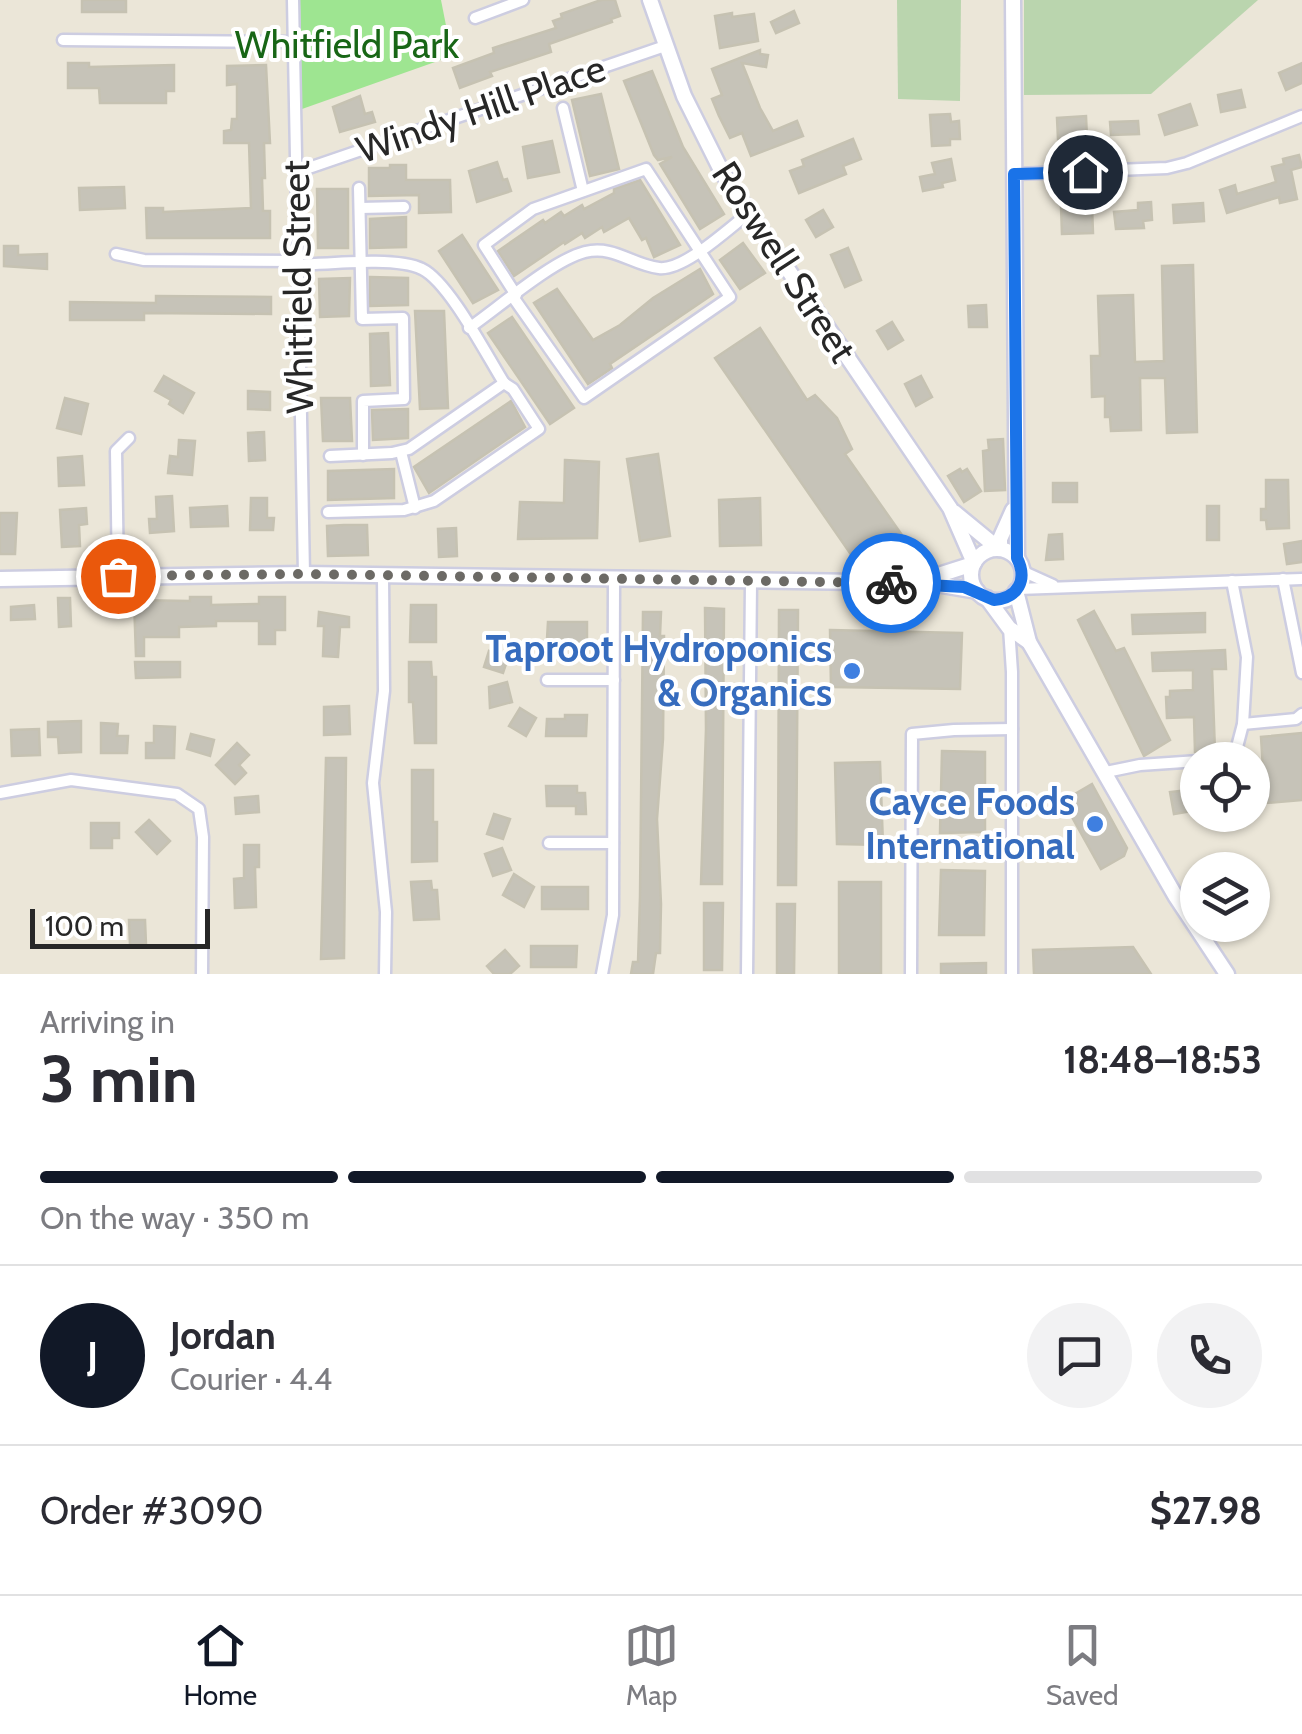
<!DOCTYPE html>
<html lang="en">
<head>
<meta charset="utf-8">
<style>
	body { margin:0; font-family:Cabin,sans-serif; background:#f2f2f3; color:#2b2b33; height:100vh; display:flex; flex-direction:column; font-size:38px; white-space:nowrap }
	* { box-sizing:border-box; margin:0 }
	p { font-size:32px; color:#7c7c81 }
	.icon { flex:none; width:55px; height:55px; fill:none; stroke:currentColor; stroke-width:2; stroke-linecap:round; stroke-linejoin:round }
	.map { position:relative; height:974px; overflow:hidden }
	.side { display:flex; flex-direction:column; background:#fff; flex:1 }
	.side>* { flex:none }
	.fabs { position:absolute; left:1180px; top:742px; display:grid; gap:20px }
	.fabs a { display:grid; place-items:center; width:90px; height:90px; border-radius:50%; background:#fff; box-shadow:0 2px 8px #0004; font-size:50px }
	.scale { position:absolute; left:30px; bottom:25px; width:180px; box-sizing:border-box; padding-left:10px; border:5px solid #272727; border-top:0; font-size:28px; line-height:35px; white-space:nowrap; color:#272727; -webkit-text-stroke:8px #fff; paint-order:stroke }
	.pin { position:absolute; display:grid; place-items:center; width:85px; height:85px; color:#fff; margin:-42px; border:5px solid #fff; border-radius:50%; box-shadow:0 2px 10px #0007 }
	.courier { position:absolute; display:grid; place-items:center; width:100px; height:100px; margin:-50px; border:8px solid #1a73e8; border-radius:50%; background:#fff; color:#222; box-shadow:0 2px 12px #0007 }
	.headline em { font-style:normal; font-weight:700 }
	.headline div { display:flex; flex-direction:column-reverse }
	.headline { display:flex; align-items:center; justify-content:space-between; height:170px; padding:0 40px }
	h1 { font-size:65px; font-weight:700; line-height:75px }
	.bar { display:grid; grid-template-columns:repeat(4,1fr); gap:15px 10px; align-content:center; height:120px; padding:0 40px }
	.bar i { height:12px; border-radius:8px; background:#e1e1e2 }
	.bar .active { background:#111827 }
	.bar p { grid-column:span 4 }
	.line { display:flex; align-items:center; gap:25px; padding:0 40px; border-top:2px solid #e1e1e2 }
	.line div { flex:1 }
	.round { display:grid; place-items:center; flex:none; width:105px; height:105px; border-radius:52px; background:#f2f2f3 }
	.tabs { display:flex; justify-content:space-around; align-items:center; height:140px; border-top:2px solid #e1e1e2; background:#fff; font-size:28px; color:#7c7c81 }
	.tabs a { display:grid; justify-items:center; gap:5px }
	.tabs .active { color:#111827 }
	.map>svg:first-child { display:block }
</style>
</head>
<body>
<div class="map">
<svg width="1302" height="974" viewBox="0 0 1302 974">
	<rect width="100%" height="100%" fill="#ebe6d8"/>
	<path fill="#9ee591" d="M300,0H441L452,56L302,109Z"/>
	<g fill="#bad5ae">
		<path d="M897,0H961L960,101L898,99Z"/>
		<path d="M1024,0H1258L1151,94L1024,95Z"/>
	</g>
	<g fill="#c6c3b8" stroke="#c6c2b2" stroke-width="2.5">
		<rect x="82" y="0" width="44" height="12"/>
		<path d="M601,0H615L620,16L611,19L612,22L549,44L551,52L490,72L492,76L460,88L453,68L494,53L493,48L556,28L553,21L562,18L561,14Z"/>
		<path d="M794,11L799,23L776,33L771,22Z"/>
		<path d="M732,13V17L754,14L758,41L720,48L715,16Z"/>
		<path d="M760,50V54L768,55L766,67L742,63L760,108L773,131L797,121L803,136L751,156L742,133L730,138L719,116L712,99L722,95L712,69Z"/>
		<path d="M68,63H89V67L174,65V91H166V103H100L99,88H68Z"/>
		<path d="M1302,63V83L1286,90L1279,73Z"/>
		<path d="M266,65L270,143H264L265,178H262L263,211H270V238H147L146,208H163V212L251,208L249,143H224V131L231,130L232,119H237V84L227,85V66Z"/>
		<path d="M652,71L683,147L724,214L700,229L660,164L672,157L658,160L654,155L624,81Z"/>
		<path d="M1241,90L1245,107L1221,112L1218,95Z"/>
		<path d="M601,94L619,169L590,176L572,100Z"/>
		<path d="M360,96L365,114L372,112L375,122L340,132L333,107Z"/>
		<path d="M1190,104L1197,125L1165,135L1159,115Z"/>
		<path d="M950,114L951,122L959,121L960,139H950V145L932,146L930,115Z"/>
		<path d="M1086,116L1087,138L1058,139L1057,118Z"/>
		<path d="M1138,121L1139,134L1111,135L1110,122Z"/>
		<path d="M853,139L861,159L843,166L846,174L799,193L790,171L804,166L802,160Z"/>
		<path d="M552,141L559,172L528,178L523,147Z"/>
		<path d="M1299,155L1302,167L1291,170L1297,199L1280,203L1279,197L1227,213L1220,190L1235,185L1237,194L1276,182L1272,167L1284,164L1283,159Z"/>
		<path d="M951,159L955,180L942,183L943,187L923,191L920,177L935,174L932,163Z"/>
		<path d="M497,162L503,180L507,179L511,191L477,202L469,171Z"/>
		<path d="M390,165H406V180H450L451,212L419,213V195L369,196V168H390Z"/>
		<path d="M640,180L680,245L654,257L646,238L642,240L629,218L604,232L602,227L585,238L582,233L565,244L564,242L514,276L498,251L543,220L545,223L561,212L564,216L582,205L584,209L614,193V189Z"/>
		<path d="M124,187L125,208L80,210L79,188Z"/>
		<path d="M317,189H348V248H318Z"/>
		<path d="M1151,202L1152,220L1143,221L1144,228L1116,229L1114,212L1138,210V203Z"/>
		<path d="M1203,203L1204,221L1174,223L1173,205Z"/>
		<path d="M1061,206H1092L1093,233L1062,234Z"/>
		<path d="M823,210L833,227L816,237L806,220Z"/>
		<path d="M406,217V247L370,248V219Z"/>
		<path d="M462,235L498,290L473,303L439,251Z"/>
		<path d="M743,243L765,273L740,289L720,260Z"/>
		<path d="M4,246H18V255L47,254V269L4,266Z"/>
		<path d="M848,248L861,280L845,287L831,255Z"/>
		<path d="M1193,265L1197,432L1167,433L1165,378H1140L1141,430L1111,431L1110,417H1105V396L1092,397L1091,356H1100L1098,296L1133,295L1135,362L1164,361L1162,266Z"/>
		<path d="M700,269L713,294L610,364L612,368L588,384L534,303L557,289L593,340L620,325L653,298Z"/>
		<path d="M370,277L408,278V305L370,306Z"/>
		<path d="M350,278L349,316L320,317L319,279Z"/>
		<path d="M156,296L271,297V314L144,313V320H70V302L156,303Z"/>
		<path d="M986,305L987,327H969L968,306Z"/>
		<path d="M415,311H444L448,408L420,409Z"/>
		<path d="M512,317L574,408L550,424L488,333Z"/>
		<path d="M892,322L903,340L888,349L877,331Z"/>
		<path d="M760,328L807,400L815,395L837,418L852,449L845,454L909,545L864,547L852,556L715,358Z"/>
		<path d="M388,333L390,385L371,386L370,334Z"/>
		<path d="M164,376L194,393L183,413L169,404L171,400L155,391Z"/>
		<path d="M921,376L932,397L916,406L905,384Z"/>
		<path d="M248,391L270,392V410L248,409Z"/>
		<path d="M65,398L88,404L81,434L57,428Z"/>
		<path d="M321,398H350L352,441H323Z"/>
		<path d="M511,401L525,427L429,493L414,467Z"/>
		<path d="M408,409V438L373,440L372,410Z"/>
		<path d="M264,432L265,460L249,461L248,433Z"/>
		<path d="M1003,439L1005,490L985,491L983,451L989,450L988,440Z"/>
		<path d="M179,440L195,441L192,475L168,473L170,456L178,457Z"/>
		<path d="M658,454L670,536L640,541L627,459Z"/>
		<path d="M82,456L84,485L59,486L58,458Z"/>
		<path d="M565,460L599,462L597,538L518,539L520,502L564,503Z"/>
		<path d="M394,469V498L328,500V471Z"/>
		<path d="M960,469L962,472L967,469L981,491L964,502L948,476Z"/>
		<path d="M1266,480H1288L1289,528L1267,529L1266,520H1261V509H1266Z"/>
		<rect x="1053" y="483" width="24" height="19"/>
		<path d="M172,496L174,531L150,533L149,519H157L156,497Z"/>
		<path d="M251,498H267V518H274L273,530H250Z"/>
		<path d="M760,498L761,545L720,546L719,500Z"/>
		<path d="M227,506L228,526L191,527L190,508Z"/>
		<rect x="1207" y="506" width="12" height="34"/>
		<path d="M86,508L87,524L79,525L80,546L62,547L60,510Z"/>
		<path d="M0,513H17L15,554H0Z"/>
		<path d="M344,525H367L368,555L328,556L327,526Z"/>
		<path d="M456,528L457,556L439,557L438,529Z"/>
		<path d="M1062,534L1063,559L1046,560L1049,535Z"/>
		<path d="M1302,541V562L1287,564L1284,544Z"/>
		<path d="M190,597H211V605L259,604V597H285V630H275V644H259V621H216V626L179,627V637H144V656H136L134,600L190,601Z"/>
		<path d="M58,598H70L71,626L59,627Z"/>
		<path d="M34,605L35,619L11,620V607Z"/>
		<path d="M411,605H436V642H410Z"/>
		<path d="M705,608L724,609L722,884H701L706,729Z"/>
		<path d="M779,610H798L796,885H778Z"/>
		<path d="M1094,611L1116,651L1124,648L1170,740L1144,756L1078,620Z"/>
		<path d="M319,612L349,617V627H340L338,657L323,656L324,626H318Z"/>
		<path d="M643,612H661L660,636H664L663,739L657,819L661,904L660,953H656L653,974H631L633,962H638L640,897Z"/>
		<path d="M1205,613V632L1133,634L1132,615Z"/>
		<path d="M548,622H587V644L556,643V639H547Z"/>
		<path d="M830,630L962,633L960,689L831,687Z"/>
		<path d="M1225,650L1226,669H1212L1215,752H1195L1194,717L1167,718L1166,697H1170V691L1193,690V670L1153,671L1152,653Z"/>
		<path d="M489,651L508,658L503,673L484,667Z"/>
		<path d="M135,662H180V677L136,678Z"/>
		<path d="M409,662H431L432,677H436V743H415L413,702H409Z"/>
		<path d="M507,682L512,702L490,708L489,687Z"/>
		<path d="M349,706L350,734L324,735V707Z"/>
		<path d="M520,708L536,718L526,736L509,726Z"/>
		<path d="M565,715H587L586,736H546L547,719H565Z"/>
		<path d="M81,721V752L59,753L58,737H48V722Z"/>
		<path d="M101,723L118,724L117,736H128L127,753H101Z"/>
		<path d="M154,726L175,727L174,758H146V743H154Z"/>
		<path d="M39,729L40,755L12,756L11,730Z"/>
		<path d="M1302,733V800L1255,804L1253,770L1263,769L1261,737Z"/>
		<path d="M191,734L214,740L210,756L187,749Z"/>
		<path d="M237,743L249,755L239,765L246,773L235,784L216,765Z"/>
		<path d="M942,751L985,752V832L940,833Z"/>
		<path d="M326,758H346L344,958L321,959Z"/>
		<path d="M880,762L883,845L837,844L835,763Z"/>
		<path d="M412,770H433V822H437V861L412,862Z"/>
		<path d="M1092,784L1127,848L1124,856L1101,869L1063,801Z"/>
		<path d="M546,786H577V793H585L586,814H576V806H547Z"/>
		<path d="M1198,789V810L1174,814L1170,792Z"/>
		<path d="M258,796L259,812L236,814L235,798Z"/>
		<path d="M494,814L510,819L503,839L487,834Z"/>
		<path d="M149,820L170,841L157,854L136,832Z"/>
		<path d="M91,823H119V838H112V848H91Z"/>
		<path d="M244,845H259V867H255L256,907L235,908L234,879L244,878Z"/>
		<path d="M502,848L511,870L493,876L485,854Z"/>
		<path d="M941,870L985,871L984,935H939Z"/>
		<path d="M514,874L534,887L524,907L503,895Z"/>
		<path d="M431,881L432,890H437L439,919L414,920L411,882Z"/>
		<rect x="839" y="882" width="42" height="92"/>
		<rect x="542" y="887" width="46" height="22"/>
		<path d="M704,903H723L722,970H704Z"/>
		<path d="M777,904H795L794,974H777Z"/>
		<path d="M129,920H145L146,944L130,945Z"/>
		<path d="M531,946H577L576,967H531Z"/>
		<path d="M1133,947L1151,974H1034L1033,950Z"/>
		<path d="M505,950L519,966L510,974H494L487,966Z"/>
		<path d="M986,963V974H941V964Z"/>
	</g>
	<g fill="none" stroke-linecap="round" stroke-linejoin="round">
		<defs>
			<g id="street">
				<path d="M293,0L304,574"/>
				<path d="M475,18L523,0"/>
				<path d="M63,40L294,42"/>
				<path d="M563,108L583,191"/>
				<path d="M297,172L665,46"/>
				<path d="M1014,174L1167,168L1187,163L1302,116"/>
				<path d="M359,188L362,319L403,318L404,399L363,401V455"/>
				<path d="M360,208L404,207"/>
				<path d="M116,254L144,260L297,261"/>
				<path d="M297,265C327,264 397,256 422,269C449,282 487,356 504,383L409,449L392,453L330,456"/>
				<path d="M513,297L584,398L730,297L646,169L533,209L484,245L516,295"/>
				<path d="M469,328C498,308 553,260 585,252C614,245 632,265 659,268C684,271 729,228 749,213"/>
				<path d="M401,452L415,508"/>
				<path d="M328,512L404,510L434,501L539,429L513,389L504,383"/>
				<path d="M1022,571L1053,585"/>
				<path d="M118,576L116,451L129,438"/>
				<path d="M383,577L384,691L373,783L386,912L385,974"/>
				<path d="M1283,579L1302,673"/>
				<path d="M1018,589L1302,579"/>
				<path d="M1009,628L1012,672V974"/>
				<path d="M547,680H614"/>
				<path d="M1243,724L1296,719L1302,714"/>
				<path d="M1219,760L1237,747L1243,724L1247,657L1232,581"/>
				<path d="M1106,772L1140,765L1198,761"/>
				<path d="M0,793L71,780L177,794L199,809L203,837L202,974"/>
				<path d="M549,843H613"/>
				<path d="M602,974L613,915L614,580"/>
				<path d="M747,974L751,583"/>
				<path d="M911,974L912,734L954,730L1012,729"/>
			</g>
			<g id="secondary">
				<path d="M650,0L684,96L723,174L950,508L974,563"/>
				<path d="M1013,0L1017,558"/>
				<path d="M954,512L999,549"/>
				<path d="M1000,549V539L1013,510"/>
				<circle cx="997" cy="575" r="26"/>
				<path d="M0,579L304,574L930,583L977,591"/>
				<path d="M926,579L973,564"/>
				<path d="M1016,591L1029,642L1176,897L1227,974"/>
				<path d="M987,598L1009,628L1029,642"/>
			</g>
		</defs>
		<use href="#street" stroke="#cdcde1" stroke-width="15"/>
		<use href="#secondary" stroke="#cdcde1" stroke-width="19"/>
		<use href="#street" stroke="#fff" stroke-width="10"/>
		<use href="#secondary" stroke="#fff" stroke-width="14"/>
	</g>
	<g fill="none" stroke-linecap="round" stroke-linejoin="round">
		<path stroke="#6c6a65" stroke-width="10" stroke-dasharray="0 18" d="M118,576L304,574L891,583"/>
		<path stroke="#1a73e8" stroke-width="12" d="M891,583L964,587L994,600C1018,598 1028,580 1017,558L1014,174L1085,172"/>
	</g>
	<g fill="#3f7fe0" stroke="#fff" stroke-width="4">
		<circle cx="852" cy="671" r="10"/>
		<circle cx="1095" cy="824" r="10"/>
	</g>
	<g text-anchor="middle" stroke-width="8" stroke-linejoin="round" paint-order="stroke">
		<g font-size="38" fill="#186616" stroke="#fff">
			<text x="347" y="58">Whitfield Park</text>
		</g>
		<g font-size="38" fill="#272727" stroke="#fff">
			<text transform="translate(481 109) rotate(-19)" y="13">Windy Hill Place</text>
			<text transform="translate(784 262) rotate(57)" y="13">Roswell Street</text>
			<text transform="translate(298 287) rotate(-91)" y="13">Whitfield Street</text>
		</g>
		<g font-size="38" font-weight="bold" fill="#366cbe" stroke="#fff" text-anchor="end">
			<text x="832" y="662">Taproot Hydroponics<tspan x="832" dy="44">&amp; Organics</tspan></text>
			<text x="1075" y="815">Cayce Foods<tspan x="1075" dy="44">International</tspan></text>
		</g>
	</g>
</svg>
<div class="fabs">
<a><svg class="icon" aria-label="locate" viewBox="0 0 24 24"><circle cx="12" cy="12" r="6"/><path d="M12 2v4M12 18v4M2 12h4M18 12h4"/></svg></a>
<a><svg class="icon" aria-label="layers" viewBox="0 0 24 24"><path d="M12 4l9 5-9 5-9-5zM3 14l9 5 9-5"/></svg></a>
</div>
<div class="scale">100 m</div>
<div class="pin" style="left:118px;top:576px;background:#ea580c"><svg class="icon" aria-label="bag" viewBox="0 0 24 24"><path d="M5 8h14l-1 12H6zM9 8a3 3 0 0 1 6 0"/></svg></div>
<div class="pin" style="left:1085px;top:172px;background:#1f2937"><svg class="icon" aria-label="home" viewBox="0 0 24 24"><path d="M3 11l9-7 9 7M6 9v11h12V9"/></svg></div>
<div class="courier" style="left:891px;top:583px"><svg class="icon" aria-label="bike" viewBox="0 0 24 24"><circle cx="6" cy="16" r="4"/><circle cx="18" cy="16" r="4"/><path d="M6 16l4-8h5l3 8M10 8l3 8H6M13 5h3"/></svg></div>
</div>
<section class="side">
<div class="headline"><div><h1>3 min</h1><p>Arriving in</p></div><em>18:48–18:53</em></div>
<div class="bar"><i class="active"></i><i class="active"></i><i class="active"></i><i></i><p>On the way · 350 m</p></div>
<div class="line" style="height:180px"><b class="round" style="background:#111827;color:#fff">J</b><div><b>Jordan</b><p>Courier · 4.4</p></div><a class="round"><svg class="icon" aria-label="chat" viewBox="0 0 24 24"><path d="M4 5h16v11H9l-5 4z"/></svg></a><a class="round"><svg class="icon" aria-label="phone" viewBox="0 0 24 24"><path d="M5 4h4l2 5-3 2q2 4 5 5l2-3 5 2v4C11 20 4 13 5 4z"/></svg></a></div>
<div class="line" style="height:130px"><div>Order #3090</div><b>$27.98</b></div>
</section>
<nav class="tabs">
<a class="active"><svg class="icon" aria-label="home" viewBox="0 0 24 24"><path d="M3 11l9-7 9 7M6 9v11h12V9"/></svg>Home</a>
<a><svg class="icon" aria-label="map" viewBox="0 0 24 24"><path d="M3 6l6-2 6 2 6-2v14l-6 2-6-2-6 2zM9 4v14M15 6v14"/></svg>Map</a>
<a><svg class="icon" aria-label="saved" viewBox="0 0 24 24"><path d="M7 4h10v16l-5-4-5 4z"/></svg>Saved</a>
</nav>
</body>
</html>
